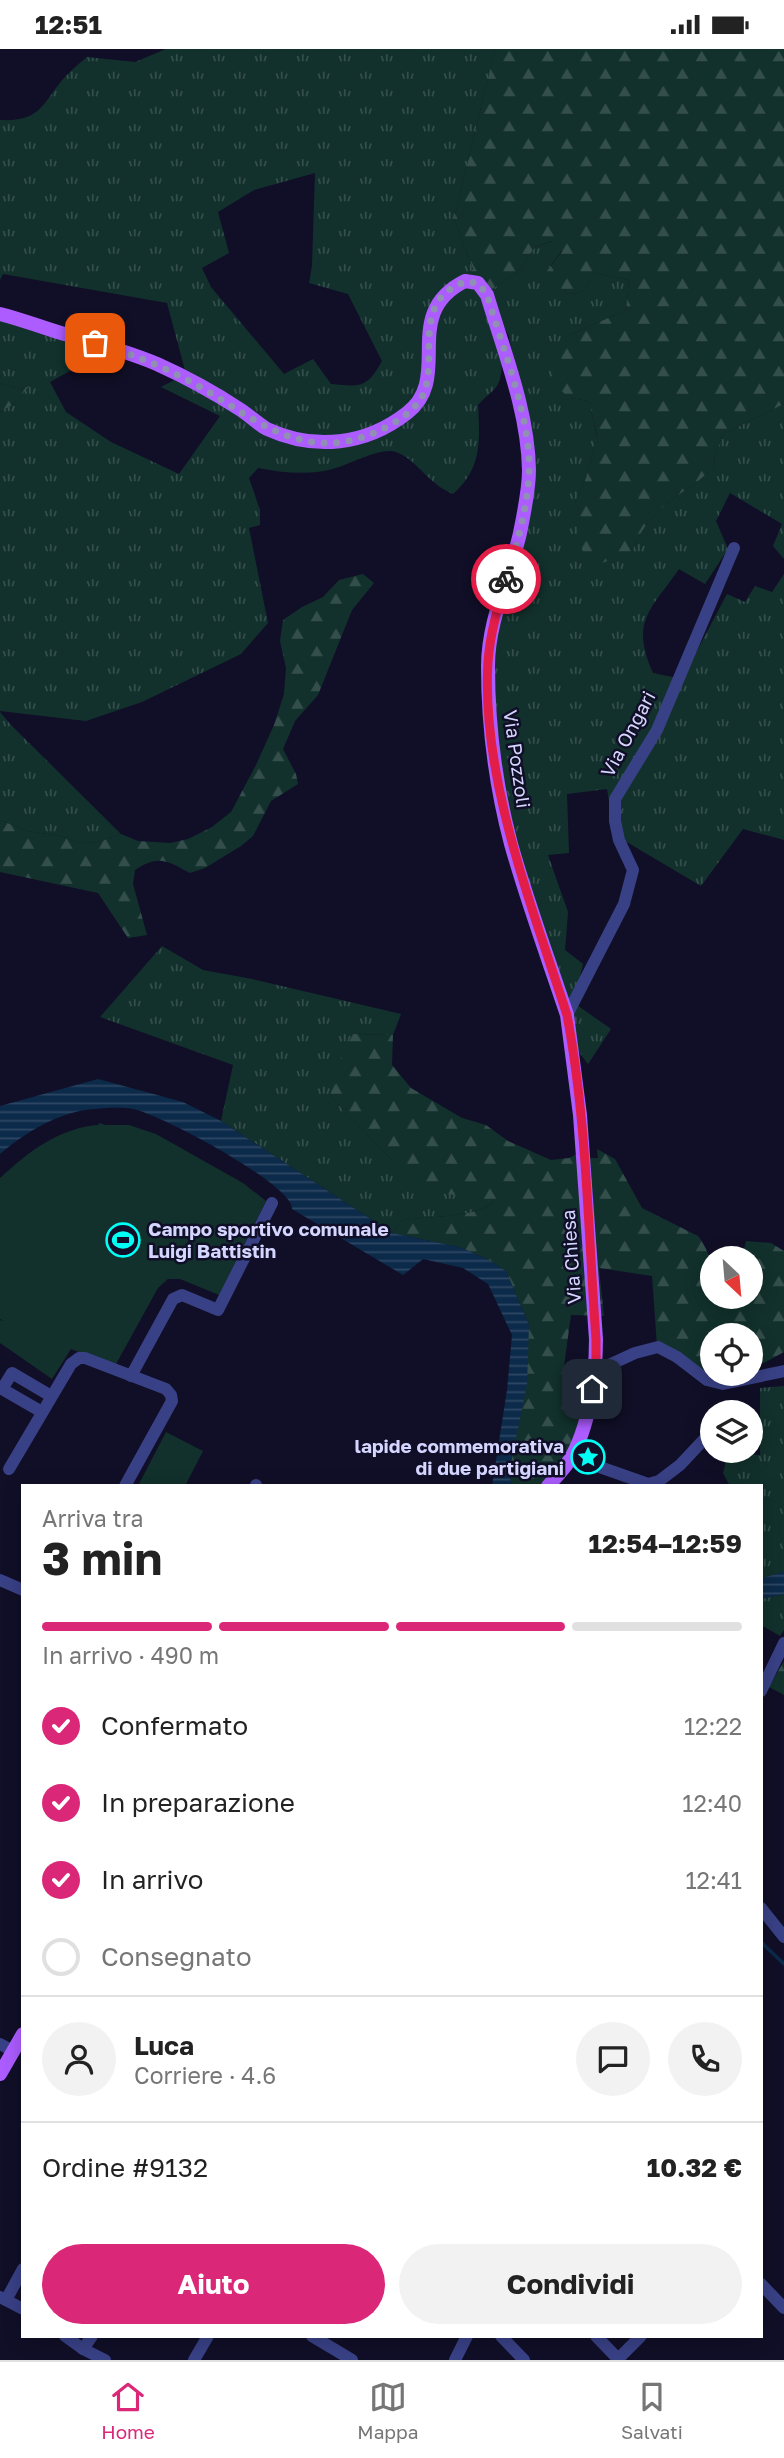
<!DOCTYPE html>
<html lang="it">
<head>
<meta charset="utf-8">
<style>
	body { margin:0; font-family:"Golos Text",sans-serif; background:#f2f2f2; color:#222; height:100vh; display:flex; flex-direction:column; font-size:26px; white-space:nowrap }
	* { box-sizing:border-box; margin:0 }
	p { font-size:23px; color:#767676 }
	.icon { flex:none; width:38px; height:38px; fill:none; stroke:currentColor; stroke-width:2; stroke-linecap:round; stroke-linejoin:round }
	.map { position:relative; flex:1; overflow:hidden }
	.panel { position:absolute; left:21px; top:1435px; width:742px; height:854px; display:flex; flex-direction:column; background:#fff; border-radius:0px; box-shadow:0 4px 18px #0003 }
	.panel>* { flex:none }
	.needle { width:46px; rotate:154deg }
	.tools { position:absolute; left:700px; top:1197px; display:grid; gap:14px }
	.tools a { display:grid; place-items:center; width:63px; height:63px; border-radius:50%; background:#fff; box-shadow:0 4px 18px #0003; font-size:35px }
	.pin { position:absolute; display:grid; place-items:center; width:60px; height:60px; color:#fff; margin:-30px; border-radius:14px; box-shadow:0 4px 10px #0006 }
	.courier { position:absolute; display:grid; place-items:center; width:70px; height:70px; margin:-35px; border:5px solid #e11d48; border-radius:50%; background:#fff; color:#222; box-shadow:0 2px 9px #0007 }
	.summary em { font-style:normal; font-weight:700 }
	.summary div { display:flex; flex-direction:column-reverse }
	.summary { display:flex; align-items:center; justify-content:space-between; height:119px; padding:0 21px }
	h1 { font-size:46px; font-weight:700; line-height:52px }
	.bar { display:grid; grid-template-columns:repeat(4,1fr); gap:10px 7px; align-content:center; height:84px; padding:0 21px }
	.bar i { height:9px; border-radius:5px; background:#e0e0e0 }
	.bar .selected { background:#db2777 }
	.bar p { grid-column:span 4 }
	.line { display:flex; align-items:center; gap:18px; padding:0 21px; border-top:2px solid #e0e0e0 }
	.line div { flex:1 }
	.round { display:grid; place-items:center; flex:none; width:74px; height:74px; border-radius:37px; background:#f2f2f2 }
	ol { padding:0 21px; list-style:none }
	li { display:flex; align-items:center; gap:21px; height:77px }
	li p { margin-inline-start:auto }
	li .icon { padding:7px; border-radius:50%; background:#db2777; color:#fff; stroke-width:4 }
	li:last-child { color:#767676 }
	li i { width:38px; height:38px; border:4px solid #e0e0e0; border-radius:50% }
	.primary-button { display:flex; gap:14px; margin-top:auto; padding:14px 21px }
	.primary-button a { flex:1; height:80px; border-radius:42px; background:#db2777; color:#fff; font-size:28px; font-weight:700; line-height:80px; text-align:center }
	.primary-button a+a { background:#f2f2f2; color:#222 }
	.status { display:flex; justify-content:space-between; align-items:center; height:49px; padding:0 35px; background:#fff; direction:ltr }
	.status svg { height:19px; fill:currentColor }
	.dock { display:flex; justify-content:space-around; align-items:center; height:98px; border-top:2px solid #e0e0e0; background:#fff; font-size:19px; color:#767676 }
	.dock a { display:grid; justify-items:center; gap:4px }
	.dock .selected { color:#db2777 }
	.map>svg:first-child { display:block }
</style>
</head>
<body>
<div class="status"><b>12:51</b><svg viewBox="0 0 49 12"><path d="M0 12V9h3v3zM5 12V6h3v6zM10 12V3h3v9zM15 12V0h3v12zM26 1h20v11H26zM47 4h2v5h-2z"/></svg></div>
<div class="map">
<svg width="784" height="2311" viewBox="0 0 784 2311">
	<defs>
		<pattern id="grass-tufts" width="24" height="20" patternUnits="userSpaceOnUse" patternTransform="scale(1.75)"><rect width="24" height="20" fill="#12312c"/><path d="M3 7l-1-3M5 7V3M7 7l1-3M15 17l-1-3M17 17v-4M19 17l1-3" fill="none" stroke="#344e4c"/></pattern>
		<pattern id="forest-firs" width="22" height="20" patternUnits="userSpaceOnUse" patternTransform="scale(1.75)"><rect width="22" height="20" fill="#12312c"/><path d="M5 1l3.5 6h-7zM16 11l3.5 6h-7z" fill="#344e4c"/></pattern>
		<pattern id="water-rules" width="6" height="5" patternUnits="userSpaceOnUse" patternTransform="scale(1.75)"><rect width="6" height="5" fill="#0c2a49"/><path d="M0 2.5h6" fill="none" stroke="#2e4864"/></pattern>
	</defs>
	<rect width="100%" height="100%" fill="#100f27"/>
	<g fill="url(#grass-tufts)" fill-rule="evenodd">
		<path d="M166,0H495L454,170L473,220L463,230L487,246L495,238L517,224L535,198L553,192L562,201L547,222L563,245L582,244L594,224L629,231L626,261L570,286V349L589,352L597,388L586,429L575,454L632,502C650,457 680,449 714,419L715,406L723,385L784,355V510L773,497L782,475L730,444L716,472L728,500L705,535L679,520C650,562 630,572 653,624L682,630L727,545L745,553L755,537L772,543L784,525V791L743,780L701,837L615,786L607,740L567,745L569,804L548,806L568,863L565,901L583,915L574,954L611,980L588,1015L572,994L524,844L487,634L532,408L509,287L489,250L502,315C500,343 494,338 478,356C480,391 482,420 453,445C447,442 440,439 435,434C422,424 408,404 391,402C377,401 353,413 339,418C313,427 284,424 258,419L249,429L260,461V476L249,479L268,574L241,605L142,653L86,672L0,662V363L14,355L28,337L20,340L0,334V263L115,297L50,333L66,363L111,393L179,425L220,367L161,338L186,325L167,254L3,225L0,231V71C43,73 42,53 66,27C72,20 80,14 87,8L135,13ZM315,124L312,217L309,234L348,245L382,312C367,339 361,338 331,335L313,310L284,325L211,238L202,219L229,204L218,163L254,141Z"/>
		<path d="M0,663L11,676L121,785L98,793L81,794L61,787L27,782L0,771Z"/>
		<path d="M162,897L203,921L252,930L401,965L393,986L352,985L330,1047L391,1110L407,1120L494,1152C481,1168 424,1168 402,1171L392,1184L221,1072L233,1016L100,968Z"/>
		<path d="M784,1337V1523L761,1529V1437H730L723,1424L728,1404L760,1406V1339Z"/>
		<path d="M784,1545V1581L780,1587L761,1576V1550Z"/>
	</g>
	<g fill="url(#forest-firs)">
		<path d="M495,0H784V355L723,385L715,406L714,419C680,449 650,457 632,502L590,519L579,493L575,454L586,429L597,387L589,352L570,349L554,336V307L570,286L626,261L629,231L594,224L582,244L563,245L544,237L547,222L562,202L552,192L535,198L517,224L495,238L487,246L463,231L473,220L454,170Z"/>
		<path d="M0,334L20,340L29,337L14,355L0,363Z"/>
		<path d="M363,525L374,534L352,561L318,646L295,672L283,700L296,725L298,735L271,752L253,787L241,797L205,819L190,824C168,812 158,805 135,821L133,835L147,886L128,889L98,844L0,823V771L27,782L61,787L81,794L98,793L121,785L138,792L170,794L188,790L212,778L231,763L256,716L274,676L284,645L286,619L280,592L283,571L302,558L323,548L339,531Z"/>
		<path d="M352,985L393,986L392,1016L411,1039L462,1069L486,1076L508,1092L551,1111L569,1109L577,1105L578,1109H598L597,1100L615,1110L642,1159L698,1187C714,1208 712,1223 712,1248H751V1209H742L746,1192L771,1194L784,1202V1303L751,1321V1286H712V1325H736C704,1333 684,1312 657,1297L652,1227L599,1219L604,1267L571,1266L562,1332L587,1340L568,1409L539,1437H512L509,1424L529,1276L506,1222L487,1210L459,1198L392,1184L402,1171C423,1168 482,1168 494,1152L435,1143L391,1110L330,1047L337,1018Z"/>
		<path d="M784,1612V1646L769,1638Z"/>
	</g>
	<g fill="#12312c">
		<path d="M100,1074L105,1076H129L156,1085L243,1134L266,1152L219,1246L180,1230H168L158,1239L115,1317L71,1300L52,1330L0,1294V1271L4,1272L0,1270V1129C28,1103 59,1079 98,1076Z"/>
		<path d="M166,1383L203,1402L185,1437H143L139,1435Z"/>
	</g>
	<g fill="url(#water-rules)">
		<path d="M98,1030L183,1053L221,1072L392,1184L459,1198L487,1210L506,1222L529,1276L527,1335L509,1424L512,1437H492L507,1341L512,1286L488,1235L463,1219L423,1210L403,1226L292,1160C294,1136 158,1064 133,1060C121,1058 107,1059 95,1060C60,1062 26,1083 0,1105V1057Z"/>
		<path d="M784,1523V1545L761,1550V1529Z"/>
	</g>
	<g fill="none" stroke-linecap="round" stroke-linejoin="round">
		<path stroke="#0c2a49" stroke-width="3.5" d="M761,1893L784,1915"/>
		<g stroke="#394186" stroke-width="12">
			<path d="M567,966L624,855L633,821L619,791L615,772V750L657,681L734,499"/>
			<path d="M596,1322L635,1304L658,1298L677,1308L707,1331L723,1335L784,1322"/>
			<path d="M131,1327L173,1250L182,1246L218,1261L272,1154"/>
			<path d="M42,1363L2,1340L12,1324L51,1347"/>
			<path d="M574,1401L594,1416L648,1435L659,1432L680,1416L711,1383"/>
			<path d="M9,1420L71,1315L79,1309H85L166,1340L171,1346L172,1352L125,1437"/>
			<path d="M256,1436V1437"/>
			<path d="M0,1531L23,1541"/>
			<path d="M761,1642L784,1594"/>
			<path d="M761,1859L784,1888"/>
			<path d="M0,1995L13,2002"/>
			<path d="M761,2235L784,2259"/>
			<path d="M0,2248L23,2260"/>
			<path d="M6,2251L23,2220"/>
			<path d="M65,2287L83,2300L105,2311"/>
			<path d="M312,2287L352,2311"/>
			<path d="M501,2287L524,2311"/>
			<path d="M596,2287L618,2310"/>
			<path d="M83,2300L92,2287"/>
			<path d="M194,2311L208,2287"/>
			<path d="M455,2311L467,2287"/>
			<path d="M617,2311L641,2287"/>
		</g>
		<g stroke="#ac5cff" stroke-width="14">
			<path d="M0,265C21,270 40,278 61,284C93,293 126,302 157,315C186,328 215,344 241,361C250,367 258,375 267,380C315,402 366,396 407,364C454,328 399,265 465,232L478,234L487,246C504,303 528,362 529,421C529,441 524,464 520,484C510,528 488,571 488,617C488,676 496,738 511,795C527,852 548,909 567,966L580,1066L596,1290C596,1328 589,1380 569,1412C563,1421 555,1429 548,1437"/>
			<path d="M0,2025L23,1985"/>
		</g>
	</g>
	<g fill="none" stroke-linecap="round" stroke-linejoin="round">
		<path stroke="#9090b3" stroke-width="7" stroke-dasharray="0 12.6" d="M95,294C130,304 162,317 193,334C238,358 278,396 332,394C362,393 415,371 425,341C435,310 418,263 449,241C459,234 465,232 478,234L487,246C502,297 532,373 529,425C527,460 517,496 506,530"/>
		<path stroke="#e11d48" stroke-width="9" d="M506,530C498,557 490,585 488,613C481,729 532,857 567,966C587,1072 588,1183 596,1290V1322L592,1340"/>
	</g>
	<defs>
		<symbol id="stadium-ring" viewBox="-11 -11 22 22"><circle r="9.5" fill="#100f27" stroke="#01fff6" stroke-width="1.5"/><path d="M0-5a6.5 5 0 1 0 0 10a6.5 5 0 1 0 0-10ZM-3.5-1.8h7v3.6h-7Z" fill="#01fff6"/></symbol>
		<symbol id="sight-ring" viewBox="-11 -11 22 22"><circle r="9.5" fill="#100f27" stroke="#01fff6" stroke-width="1.5"/><path d="M0-6L1.8-2.2L6-1.7L2.9 1.2L3.7 5.4L0 3.3L-3.7 5.4L-2.9 1.2L-6-1.7L-1.8-2.2Z" fill="#01fff6"/></symbol>
	</defs>
	<g fill-rule="evenodd">
		<use href="#stadium-ring" x="104" y="1172" width="38" height="38"/>
		<use href="#sight-ring" x="569" y="1389" width="38" height="38"/>
	</g>
	<g text-anchor="middle" stroke-width="5" stroke-linejoin="round" paint-order="stroke">
		<g font-size="19" fill="#d5d6ff" stroke="#100f27">
			<text transform="translate(628 685) rotate(-62)" y="7">Via Ongari</text>
			<text transform="translate(517 710) rotate(82)" y="7">Via Pozzoli</text>
			<text transform="translate(571 1208) rotate(-94)" y="7">Via Chiesa</text>
		</g>
		<g font-size="19" font-weight="bold" fill="#d5d6ff" stroke="#100f27" text-anchor="start">
			<text x="148" y="1187">Campo sportivo comunale<tspan x="148" dy="22">Luigi Battistin</tspan></text>
			<text x="564" y="1404" text-anchor="end">lapide commemorativa<tspan x="564" dy="22">di due partigiani</tspan></text>
		</g>
	</g>
</svg>
<div class="tools">
<a><svg class="needle" viewBox="-14 -14 28 28"><path d="M0-13l5 13h-10z" fill="#e53935"/><path d="M0 13l5-13h-10z" fill="#767676"/></svg></a>
<a><svg class="icon" aria-label="locate" viewBox="0 0 24 24"><circle cx="12" cy="12" r="6"/><path d="M12 2v4M12 18v4M2 12h4M18 12h4"/></svg></a>
<a><svg class="icon" aria-label="layers" viewBox="0 0 24 24"><path d="M12 4l9 5-9 5-9-5zM3 14l9 5 9-5"/></svg></a>
</div>
<div class="pin" style="left:95px;top:294px;background:#ea580c"><svg class="icon" aria-label="bag" viewBox="0 0 24 24"><path d="M5 8h14l-1 12H6zM9 8a3 3 0 0 1 6 0"/></svg></div>
<div class="pin" style="left:592px;top:1340px;background:#1f2937"><svg class="icon" aria-label="home" viewBox="0 0 24 24"><path d="M3 11l9-7 9 7M6 9v11h12V9"/></svg></div>
<div class="courier" style="left:506px;top:530px"><svg class="icon" aria-label="bike" viewBox="0 0 24 24"><circle cx="6" cy="16" r="4"/><circle cx="18" cy="16" r="4"/><path d="M6 16l4-8h5l3 8M10 8l3 8H6M13 5h3"/></svg></div>
<section class="panel">
<div class="summary"><div><h1>3 min</h1><p>Arriva tra</p></div><em>12:54–12:59</em></div>
<div class="bar"><i class="selected"></i><i class="selected"></i><i class="selected"></i><i></i><p>In arrivo · 490 m</p></div>
<ol>
<li><svg class="icon" aria-label="check" viewBox="0 0 24 24"><path d="M5 12l5 5 9-10"/></svg>Confermato<p>12:22</p></li>
<li><svg class="icon" aria-label="check" viewBox="0 0 24 24"><path d="M5 12l5 5 9-10"/></svg>In preparazione<p>12:40</p></li>
<li><svg class="icon" aria-label="check" viewBox="0 0 24 24"><path d="M5 12l5 5 9-10"/></svg>In arrivo<p>12:41</p></li>
<li><i></i>Consegnato</li>
</ol>
<div class="line" style="height:126px"><a class="round"><svg class="icon" aria-label="person" viewBox="0 0 24 24"><circle cx="12" cy="8" r="4"/><path d="M4 21q1-7 8-7t8 7"/></svg></a><div><b>Luca</b><p>Corriere · 4.6</p></div><a class="round"><svg class="icon" aria-label="chat" viewBox="0 0 24 24"><path d="M4 5h16v11H9l-5 4z"/></svg></a><a class="round"><svg class="icon" aria-label="phone" viewBox="0 0 24 24"><path d="M5 4h4l2 5-3 2q2 4 5 5l2-3 5 2v4C11 20 4 13 5 4z"/></svg></a></div>
<div class="line" style="height:91px"><div>Ordine #9132</div><b>10.32 €</b></div>
<div class="primary-button"><a>Aiuto</a><a>Condividi</a></div>
</section>
</div>
<nav class="dock">
<a class="selected"><svg class="icon" aria-label="home" viewBox="0 0 24 24"><path d="M3 11l9-7 9 7M6 9v11h12V9"/></svg>Home</a>
<a><svg class="icon" aria-label="map" viewBox="0 0 24 24"><path d="M3 6l6-2 6 2 6-2v14l-6 2-6-2-6 2zM9 4v14M15 6v14"/></svg>Mappa</a>
<a><svg class="icon" aria-label="saved" viewBox="0 0 24 24"><path d="M7 4h10v16l-5-4-5 4z"/></svg>Salvati</a>
</nav>
</body>
</html>
